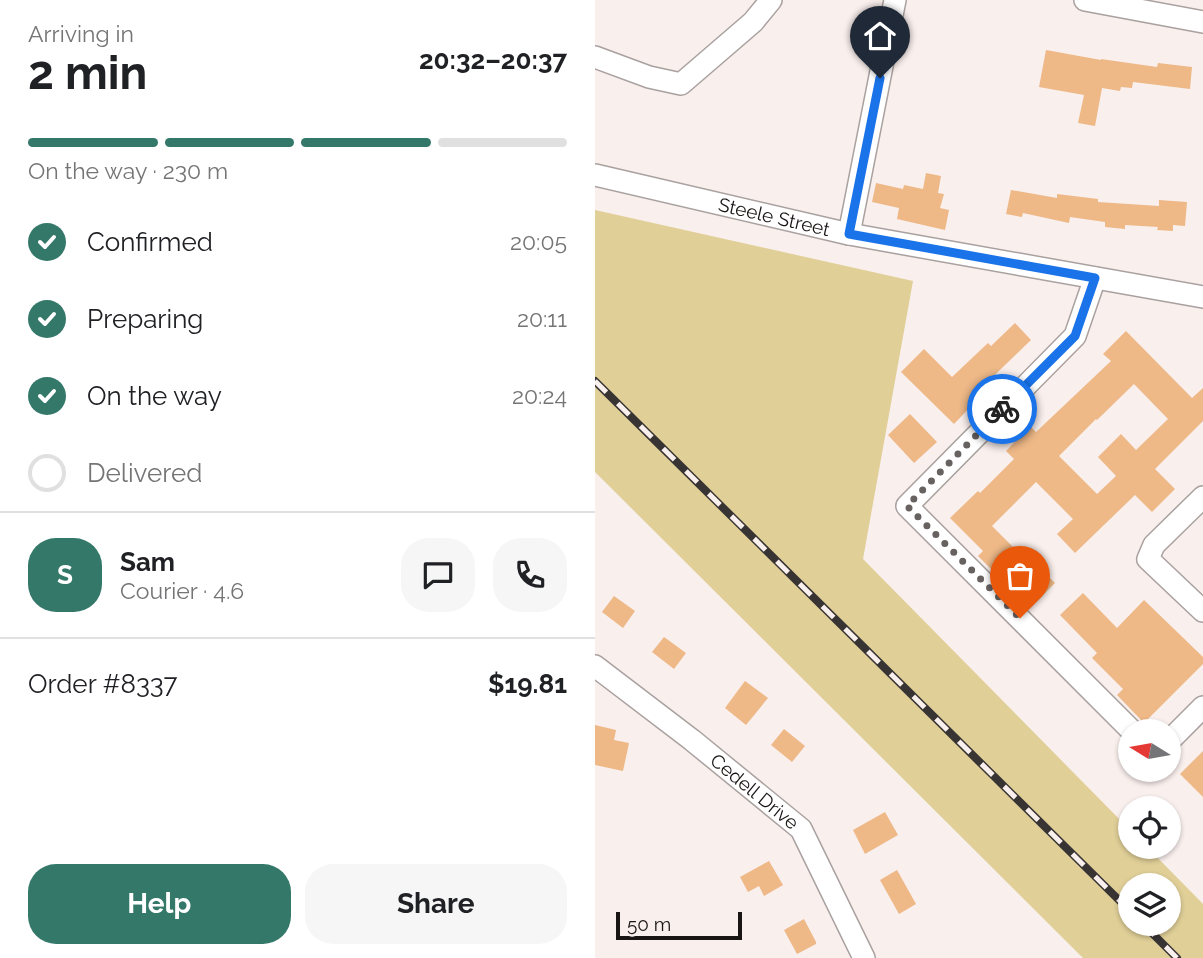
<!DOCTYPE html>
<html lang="en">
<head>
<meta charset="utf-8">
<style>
	body { margin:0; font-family:Raleway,sans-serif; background:#f6f6f6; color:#202124; height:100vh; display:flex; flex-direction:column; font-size:26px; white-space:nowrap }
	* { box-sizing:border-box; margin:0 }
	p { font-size:23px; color:#757577 }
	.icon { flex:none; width:38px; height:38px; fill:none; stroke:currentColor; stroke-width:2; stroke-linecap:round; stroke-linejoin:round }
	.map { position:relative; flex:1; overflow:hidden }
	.panel { display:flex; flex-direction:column; background:#fff; width:595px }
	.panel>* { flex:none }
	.needle { width:46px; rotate:281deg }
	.fabs { position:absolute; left:523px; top:719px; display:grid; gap:14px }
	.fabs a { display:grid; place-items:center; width:63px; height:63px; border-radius:50%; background:#fff; box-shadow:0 2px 5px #0004; font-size:35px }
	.scale { position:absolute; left:21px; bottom:18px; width:126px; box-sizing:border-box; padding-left:7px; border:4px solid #181514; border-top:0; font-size:19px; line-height:24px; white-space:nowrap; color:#181514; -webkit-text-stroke:5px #f9efed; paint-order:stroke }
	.pin { position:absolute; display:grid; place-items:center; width:60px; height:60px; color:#fff; margin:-72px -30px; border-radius:50% 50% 50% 0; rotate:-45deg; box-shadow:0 0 7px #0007 }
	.pin .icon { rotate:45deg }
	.courier { position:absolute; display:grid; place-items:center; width:70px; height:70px; margin:-35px; border:5px solid #1a73e8; border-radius:50%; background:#fff; color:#222; box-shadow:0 2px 9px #0007 }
	.overview em { font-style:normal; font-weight:700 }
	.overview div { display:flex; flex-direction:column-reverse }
	.overview { display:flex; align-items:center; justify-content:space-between; height:119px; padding:0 28px }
	h1 { font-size:46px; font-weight:700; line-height:52px }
	.bar { display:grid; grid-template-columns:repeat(4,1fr); gap:10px 7px; align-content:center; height:84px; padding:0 28px }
	.bar i { height:9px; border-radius:5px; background:#e0e0e0 }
	.bar .on { background:#34786a }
	.bar p { grid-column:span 4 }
	.line { display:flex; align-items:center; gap:18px; padding:0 28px; border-top:2px solid #e0e0e0 }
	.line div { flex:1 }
	.round { display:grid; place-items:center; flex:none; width:74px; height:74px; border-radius:28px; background:#f6f6f6 }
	ol { padding:0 28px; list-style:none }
	li { display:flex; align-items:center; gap:21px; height:77px }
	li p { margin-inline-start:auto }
	li .icon { padding:7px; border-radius:50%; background:#34786a; color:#fff; stroke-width:4 }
	li:last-child { color:#757577 }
	li i { width:38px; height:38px; border:4px solid #e0e0e0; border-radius:50% }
	.button { display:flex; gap:14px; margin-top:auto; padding:14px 28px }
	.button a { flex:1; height:80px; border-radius:28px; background:#34786a; color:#fff; font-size:28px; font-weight:700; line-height:80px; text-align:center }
	.button a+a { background:#f6f6f6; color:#202124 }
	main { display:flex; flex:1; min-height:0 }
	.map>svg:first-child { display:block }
</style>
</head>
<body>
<main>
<section class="panel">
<div class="overview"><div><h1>2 min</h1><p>Arriving in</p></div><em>20:32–20:37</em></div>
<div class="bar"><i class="on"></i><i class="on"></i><i class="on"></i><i></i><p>On the way · 230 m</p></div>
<ol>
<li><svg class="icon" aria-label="check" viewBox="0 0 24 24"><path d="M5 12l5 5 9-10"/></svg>Confirmed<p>20:05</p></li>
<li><svg class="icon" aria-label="check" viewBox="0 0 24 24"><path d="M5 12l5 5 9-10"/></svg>Preparing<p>20:11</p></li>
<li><svg class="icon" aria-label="check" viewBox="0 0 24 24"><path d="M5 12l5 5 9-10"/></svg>On the way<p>20:24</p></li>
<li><i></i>Delivered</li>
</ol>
<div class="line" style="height:126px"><b class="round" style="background:#34786a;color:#fff">S</b><div><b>Sam</b><p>Courier · 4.6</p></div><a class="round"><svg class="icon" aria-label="chat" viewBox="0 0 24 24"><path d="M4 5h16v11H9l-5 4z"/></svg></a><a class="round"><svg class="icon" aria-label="phone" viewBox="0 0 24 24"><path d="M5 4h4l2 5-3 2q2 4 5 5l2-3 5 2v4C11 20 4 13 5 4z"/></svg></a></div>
<div class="line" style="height:91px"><div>Order #8337</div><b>$19.81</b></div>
<div class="button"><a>Help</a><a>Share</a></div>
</section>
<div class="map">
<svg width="608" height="958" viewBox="0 0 608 958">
	<rect width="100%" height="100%" fill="#f9efed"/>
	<path fill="#e0cf97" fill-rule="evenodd" d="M0,210L318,281L268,559L535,830L536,847H552L608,904V958H488L0,472ZM536,886H574V924H536Z"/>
	<g fill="#eeb887" fill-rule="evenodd">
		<path d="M451,50L506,60V59L562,67L563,63L597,67L595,89L538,82L537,88L526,87L525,91L507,88L500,126L483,123L489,95L444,87Z"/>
		<path d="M331,173L346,176L343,193L349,194L345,208L354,210L350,230L302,219L304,208L277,202L281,183L308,189L309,185L328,189Z"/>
		<path d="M416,190L462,198V194L503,199V202L564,206V200L592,202L590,226L578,225V231L562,230L563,227L530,225V229L510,227V222L475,217L474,223L428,213L427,217L411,214Z"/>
		<path d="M420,323L436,340L377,397L381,401L359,424L306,372L329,349L357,377L393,343L396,346Z"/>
		<path d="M531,331L597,398L608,388V421L560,469L580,489L557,512L540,495L480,553L462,534L478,519L441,482L397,526L431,560L434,557L460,583L437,606L412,581L410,583L383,556L388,551L355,518L383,491L385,493L419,459L411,451L435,426L441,432L516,361L508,354ZM539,384L573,419L541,450L526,434L503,457L521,476L502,494L464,456L501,419L502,420Z"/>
		<path d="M315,414L342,442L319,463L293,435Z"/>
		<path d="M488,593L522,628L549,600L608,657V664L549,723L522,695L528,689L497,658L502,653L465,615Z"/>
		<path d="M19,596L40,611L28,628L7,612Z"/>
		<path d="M69,637L91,653L79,669L57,652Z"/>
		<path d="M150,681L173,698L151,725L130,708Z"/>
		<path d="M0,725L21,730L19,740L34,743L28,771L0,765Z"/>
		<path d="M189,729L210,746L197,762L176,745Z"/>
		<path d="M608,751V797L585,774Z"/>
		<path d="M290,812L303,835L270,854L258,830Z"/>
		<path d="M174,861L188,885L169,896L164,886L153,892L145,877Z"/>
		<path d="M302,870L321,904L304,914L285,880Z"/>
		<path d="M209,919L221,942V944L202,954L189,930Z"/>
	</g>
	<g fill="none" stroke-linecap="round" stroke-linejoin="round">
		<defs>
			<g id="minor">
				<path d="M490,0L608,22"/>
				<path d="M0,57L54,77L86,84L158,22L176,0"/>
				<path id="s1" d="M0,175L254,234L608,297"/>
				<path d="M254,234L300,0"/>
				<path d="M500,278L480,336L312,506L538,732"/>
				<path d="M608,497L559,545L553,559L608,611"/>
				<path id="s2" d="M0,666L97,740L206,829L269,958"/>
				<path d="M574,741L608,707"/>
			</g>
		</defs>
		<use href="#minor" stroke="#a9a19f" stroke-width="24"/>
		<use href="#minor" stroke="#fff" stroke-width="21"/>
		<defs>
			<g id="rail">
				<path d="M0,381L536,912"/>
				<path d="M548,924L582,958"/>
			</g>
		</defs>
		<use href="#rail" stroke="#383433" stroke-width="8"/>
		<use href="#rail" stroke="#f9efed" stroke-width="5" stroke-dasharray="16" stroke-linecap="butt"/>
	</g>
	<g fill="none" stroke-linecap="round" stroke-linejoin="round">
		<path stroke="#676160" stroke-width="7" stroke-dasharray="0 12.6" d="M407,409L312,506L425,618"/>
		<path stroke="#1a73e8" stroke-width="9" d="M285,78L254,234L500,278L480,336L407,409"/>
	</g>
	<g text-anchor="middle" stroke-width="6" stroke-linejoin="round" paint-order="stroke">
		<g font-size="19" fill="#181514" stroke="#f9efed">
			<text dy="7" stroke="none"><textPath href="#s1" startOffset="184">Steele Street</textPath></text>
			<text dy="7" stroke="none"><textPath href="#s2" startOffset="203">Cedell Drive</textPath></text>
		</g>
	</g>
</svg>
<div class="fabs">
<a><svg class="needle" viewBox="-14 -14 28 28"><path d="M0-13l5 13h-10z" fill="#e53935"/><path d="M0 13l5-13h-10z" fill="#757577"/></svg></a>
<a><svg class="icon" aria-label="locate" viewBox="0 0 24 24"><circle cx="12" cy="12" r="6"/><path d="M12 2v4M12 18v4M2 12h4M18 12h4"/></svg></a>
<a><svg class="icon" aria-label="layers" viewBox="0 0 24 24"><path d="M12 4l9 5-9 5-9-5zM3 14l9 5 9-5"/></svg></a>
</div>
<div class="scale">50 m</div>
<div class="pin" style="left:425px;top:618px;background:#ea580c"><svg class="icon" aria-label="bag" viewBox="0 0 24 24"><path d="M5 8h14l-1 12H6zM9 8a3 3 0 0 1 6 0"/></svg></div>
<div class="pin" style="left:285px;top:78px;background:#1f2937"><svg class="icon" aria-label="home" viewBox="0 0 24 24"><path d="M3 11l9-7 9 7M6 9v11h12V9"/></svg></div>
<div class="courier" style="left:407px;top:409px"><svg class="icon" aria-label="bike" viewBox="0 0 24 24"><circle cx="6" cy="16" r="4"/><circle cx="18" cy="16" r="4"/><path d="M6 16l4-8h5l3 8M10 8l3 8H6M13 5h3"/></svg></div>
</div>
</main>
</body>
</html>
